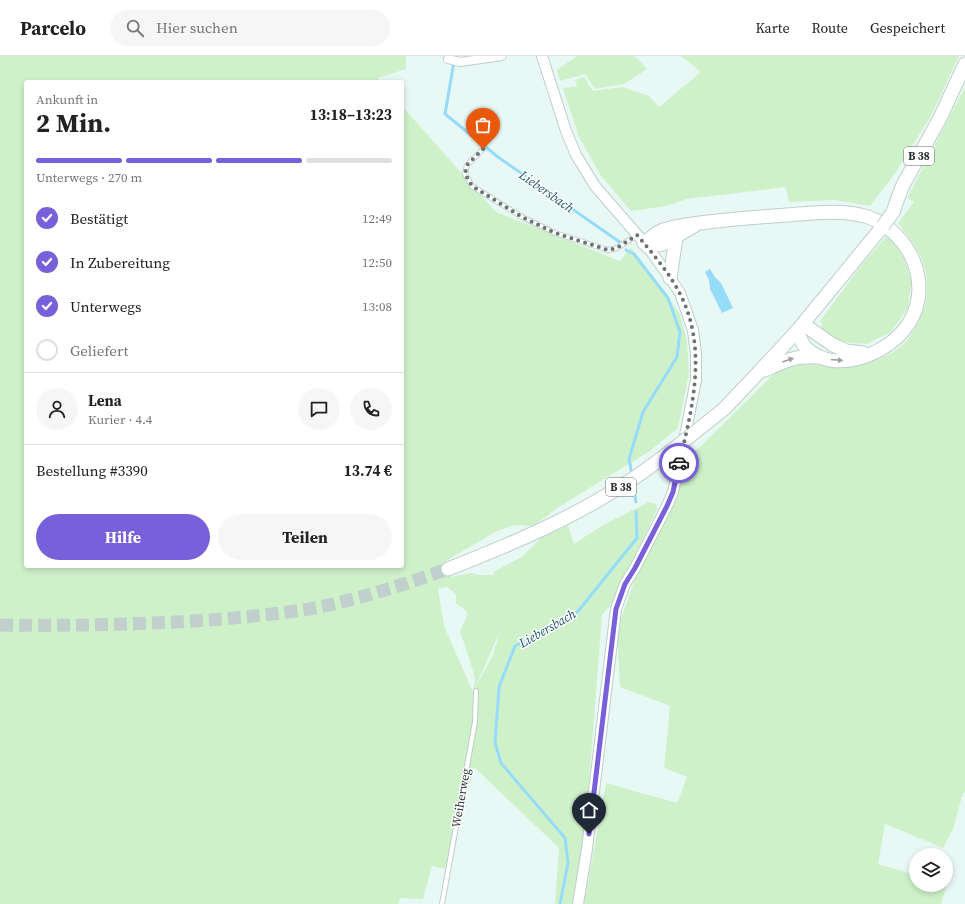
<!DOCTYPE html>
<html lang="de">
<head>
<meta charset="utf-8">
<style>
	body { margin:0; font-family:"Source Serif 4",serif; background:#f6f6f6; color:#222; height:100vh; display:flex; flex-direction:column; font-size:15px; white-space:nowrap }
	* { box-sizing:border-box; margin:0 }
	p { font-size:13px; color:#767676 }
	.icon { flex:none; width:22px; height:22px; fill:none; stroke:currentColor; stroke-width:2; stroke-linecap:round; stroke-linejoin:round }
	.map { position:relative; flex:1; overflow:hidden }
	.sheet { position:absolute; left:24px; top:24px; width:380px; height:488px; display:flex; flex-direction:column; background:#fff; border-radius:4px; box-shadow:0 2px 6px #0003 }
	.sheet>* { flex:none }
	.tools { position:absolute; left:909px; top:792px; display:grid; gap:8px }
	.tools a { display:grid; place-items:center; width:44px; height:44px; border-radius:50%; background:#fff; box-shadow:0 2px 6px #0003; font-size:20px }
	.pin { position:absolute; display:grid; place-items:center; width:34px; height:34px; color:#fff; margin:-41px -17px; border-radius:50% 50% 50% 0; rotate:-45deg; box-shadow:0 0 4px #0007 }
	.pin .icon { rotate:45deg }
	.courier { position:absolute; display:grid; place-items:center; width:40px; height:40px; margin:-20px; border:3px solid #7760da; border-radius:50%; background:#fff; color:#222; box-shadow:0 1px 5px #0007 }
	.overview em { font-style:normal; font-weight:700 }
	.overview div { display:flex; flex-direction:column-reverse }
	.overview { display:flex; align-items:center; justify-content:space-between; height:68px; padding:0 12px }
	h1 { font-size:26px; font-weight:700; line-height:30px }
	.bar { display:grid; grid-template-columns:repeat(4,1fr); gap:6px 4px; align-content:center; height:48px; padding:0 12px }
	.bar i { height:5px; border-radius:3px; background:#e0e0e0 }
	.bar .active { background:#7760da }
	.bar p { grid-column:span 4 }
	.line { display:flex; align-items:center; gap:10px; padding:0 12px; border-top:1px solid #e0e0e0 }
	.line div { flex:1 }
	.round { display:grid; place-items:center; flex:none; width:42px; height:42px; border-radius:21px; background:#f6f6f6 }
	ol { padding:0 12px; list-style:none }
	li { display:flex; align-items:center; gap:12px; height:44px }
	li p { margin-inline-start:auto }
	li .icon { padding:4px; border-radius:50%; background:#7760da; color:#fff; stroke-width:4 }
	li:last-child { color:#767676 }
	li i { width:22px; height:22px; border:2px solid #e0e0e0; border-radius:50% }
	.action { display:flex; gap:8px; margin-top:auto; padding:8px 12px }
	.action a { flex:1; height:46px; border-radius:24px; background:#7760da; color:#fff; font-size:16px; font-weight:700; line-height:46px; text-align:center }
	.action a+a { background:#f6f6f6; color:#222 }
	header { display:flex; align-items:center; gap:24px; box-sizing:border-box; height:56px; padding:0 20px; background:#fff; border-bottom:1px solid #e0e0e0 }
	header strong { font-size:19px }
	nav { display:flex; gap:22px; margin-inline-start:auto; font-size:14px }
	.search { width:280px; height:36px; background:#f6f6f6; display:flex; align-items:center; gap:10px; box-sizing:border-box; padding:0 14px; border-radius:22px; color:#767676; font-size:15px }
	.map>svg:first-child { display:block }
</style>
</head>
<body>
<header>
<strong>Parcelo</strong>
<div class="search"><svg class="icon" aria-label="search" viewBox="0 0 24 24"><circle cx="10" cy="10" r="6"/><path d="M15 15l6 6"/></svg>Hier suchen</div>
<nav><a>Karte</a><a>Route</a><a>Gespeichert</a></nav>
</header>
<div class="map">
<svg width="965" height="848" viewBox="0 0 965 848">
	<rect width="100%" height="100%" fill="#e8f8f5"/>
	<g fill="#cff1ca" fill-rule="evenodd">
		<path d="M0,0H406V13L378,22L381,26H26V510H402V50L496,156L620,205L631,191L680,258L687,285L689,318L678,372L650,395L557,452L546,461L532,470L514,469L495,476L446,505L451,521L472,517L477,519H493L495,515L522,501L541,482L568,469L574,488L603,469L649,446L656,448L657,454L613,546L602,559L585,779L573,848H555L559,792L474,711L445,813L432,810L423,843L400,842L399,848H0ZM447,531L456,538V548C476,558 464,562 460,576C466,592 471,607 475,623C475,627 473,632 473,636L444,570L438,533ZM500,575L493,599L476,630Z"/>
		<path d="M577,0H635L647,13L624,28L595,33L585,18L560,25L557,14Z"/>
		<path d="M681,0H959L931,60L894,119L870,150L835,144L789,146L786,131L687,143L667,150L631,155L601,120L579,81L563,32L577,30L575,24L584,21L593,35L622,31L649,40L659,51L701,16Z"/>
		<path d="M965,31V737H963L953,773L943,792L885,768L878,808L916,819V829H946V828H947L941,848H584L606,727L677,747L687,721L664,712L670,650L620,631L617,574L638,514L668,460L676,409L700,391L780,312C803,301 828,314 852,311C869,309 898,297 908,283C913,278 923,257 925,250C927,244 927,223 926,217C921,196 911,183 898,167L914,146L907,142Z"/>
		<path d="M888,179L900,194L912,223L908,252L891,276L867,288L838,286L824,277L820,265L863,207Z"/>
	</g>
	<path fill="#96dcf9" d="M710,213L715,221L721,227L733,252L722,257L710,233L709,224L705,216Z"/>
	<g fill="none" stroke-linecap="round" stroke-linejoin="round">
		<g stroke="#96dcf9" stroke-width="3">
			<path d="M455,0L445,58L498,101L621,187"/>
			<path d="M626,194L634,198L668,242L680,276L677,301L643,356L629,403L632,419"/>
			<path d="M633,427L636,446"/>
			<path d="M560,848L568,807L565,782L501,707L495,687L499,631L515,590L575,559L637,482L636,456"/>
		</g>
		<path stroke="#c1cfcd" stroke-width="13" stroke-dasharray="13 6" stroke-linecap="butt" d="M0,569C51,570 101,569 152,567C204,565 256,561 309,553C357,544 403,529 448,513"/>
		<defs>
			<g id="service">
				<path d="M483,93L467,109L465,118L472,130L522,161L555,177L608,194L617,192L637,179"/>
				<path d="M442,848L475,666L476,635"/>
			</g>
			<path id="minor" d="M448,3L460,6L502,0"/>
			<path id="tertiary" d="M542,0L566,75L576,99L595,130L647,190L670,222L680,237L693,274L696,298V324L683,390L673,436L667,450L635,512L625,528L616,553L587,793L578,848"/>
			<g id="primary">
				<path d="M899,139L903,129L940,62L965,8"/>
				<path d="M644,187C649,184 653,179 659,176C671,170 686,169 700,167C729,163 758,161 787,159C812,157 844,153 868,161C913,177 936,235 904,274C883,300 832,319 805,291C802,287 799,280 797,275"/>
				<path d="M647,190L663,188L694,170"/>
				<path d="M670,222L676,182"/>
				<path d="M803,268L833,289L846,295L863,297"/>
				<path d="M765,314C787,304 794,300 819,301"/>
				<path d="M759,316L797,275L883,170"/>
				<path d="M448,513C509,489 569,464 623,429C643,417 662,402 680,388"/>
			</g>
		</defs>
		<use href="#service" stroke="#bfcecb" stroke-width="6"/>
		<use href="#minor" stroke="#bfcecb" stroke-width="10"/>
		<use href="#tertiary" stroke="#bfcecb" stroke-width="12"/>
		<use href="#primary" stroke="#bfcecb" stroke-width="15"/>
		<use href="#service" stroke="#fff" stroke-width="4"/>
		<use href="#minor" stroke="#fff" stroke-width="8"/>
		<use href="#tertiary" stroke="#fff" stroke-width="10"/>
		<use href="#primary" stroke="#fff" stroke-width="13"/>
		<defs>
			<g id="primary-bridge">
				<path d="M883,170L893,156L899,139"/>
				<path d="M680,388L724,353L759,316"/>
			</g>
		</defs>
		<use href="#primary-bridge" stroke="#bfcecb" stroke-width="15" stroke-linecap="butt"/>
		<use href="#primary-bridge" stroke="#fff" stroke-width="13"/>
	</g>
	<defs><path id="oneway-solid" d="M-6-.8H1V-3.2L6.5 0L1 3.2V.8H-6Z"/></defs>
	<g fill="#9ea0a0">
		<use href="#oneway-solid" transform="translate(788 304) rotate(-19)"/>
		<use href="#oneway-solid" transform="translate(837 304) rotate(4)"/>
	</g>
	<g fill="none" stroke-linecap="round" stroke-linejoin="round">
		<path stroke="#6b7472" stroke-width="4" stroke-dasharray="0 7.2" d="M483,93L467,109L465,118L472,130L522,161L555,177L608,194L617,192L637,179C652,197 668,215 679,236C708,290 693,351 679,407"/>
		<path stroke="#7760da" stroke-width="5" d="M589,778L616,553L625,528L635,512L667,450L673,436L679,407"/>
	</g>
	<g text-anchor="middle" stroke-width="3" stroke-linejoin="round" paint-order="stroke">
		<g fill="#fff" stroke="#686c6b" stroke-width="1">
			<rect x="904" y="91" width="30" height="18" rx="3"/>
			<rect x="606" y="422" width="30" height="18" rx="3"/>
		</g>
		<g font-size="11" font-weight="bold" fill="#272d2c">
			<text x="919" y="104">B 38</text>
			<text x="621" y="435">B 38</text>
		</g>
		<g font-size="12" fill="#272d2c" stroke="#fff">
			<text transform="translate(461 742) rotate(-80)" y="4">Weiherweg</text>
		</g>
		<g font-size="13" font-style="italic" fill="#1c5468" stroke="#fff">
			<text transform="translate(547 135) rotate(35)" y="5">Liebersbach</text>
			<text transform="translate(547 572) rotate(-30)" y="5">Liebersbach</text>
		</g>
	</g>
</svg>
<div class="tools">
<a><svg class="icon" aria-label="layers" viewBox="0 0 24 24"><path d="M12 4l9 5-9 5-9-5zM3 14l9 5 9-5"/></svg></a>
</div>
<div class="pin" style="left:483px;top:93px;background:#ea580c"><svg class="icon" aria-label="bag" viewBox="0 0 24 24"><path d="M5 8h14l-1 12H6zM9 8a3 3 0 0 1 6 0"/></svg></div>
<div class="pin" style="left:589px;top:778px;background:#1f2937"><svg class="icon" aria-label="home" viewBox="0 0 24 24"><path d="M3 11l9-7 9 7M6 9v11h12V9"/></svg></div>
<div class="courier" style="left:679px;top:407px"><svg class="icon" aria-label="car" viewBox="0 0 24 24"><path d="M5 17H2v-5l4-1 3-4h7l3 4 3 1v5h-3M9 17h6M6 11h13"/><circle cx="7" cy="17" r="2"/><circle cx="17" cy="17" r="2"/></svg></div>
<section class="sheet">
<div class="overview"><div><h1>2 Min.</h1><p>Ankunft in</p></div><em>13:18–13:23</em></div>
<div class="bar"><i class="active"></i><i class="active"></i><i class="active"></i><i></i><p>Unterwegs · 270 m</p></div>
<ol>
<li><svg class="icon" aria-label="check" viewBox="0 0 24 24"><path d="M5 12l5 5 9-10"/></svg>Bestätigt<p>12:49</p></li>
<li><svg class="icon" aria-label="check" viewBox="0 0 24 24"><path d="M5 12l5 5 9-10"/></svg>In Zubereitung<p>12:50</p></li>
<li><svg class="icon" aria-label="check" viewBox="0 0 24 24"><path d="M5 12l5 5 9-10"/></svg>Unterwegs<p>13:08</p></li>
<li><i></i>Geliefert</li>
</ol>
<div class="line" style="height:72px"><a class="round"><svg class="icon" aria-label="person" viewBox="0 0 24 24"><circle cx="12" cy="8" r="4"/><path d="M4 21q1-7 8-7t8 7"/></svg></a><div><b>Lena</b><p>Kurier · 4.4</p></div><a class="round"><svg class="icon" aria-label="chat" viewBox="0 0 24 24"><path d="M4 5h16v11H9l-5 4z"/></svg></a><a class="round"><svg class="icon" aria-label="phone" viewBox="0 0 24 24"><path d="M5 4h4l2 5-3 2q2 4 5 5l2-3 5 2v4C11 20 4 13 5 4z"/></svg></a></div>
<div class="line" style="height:52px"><div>Bestellung #3390</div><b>13.74 €</b></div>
<div class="action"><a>Hilfe</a><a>Teilen</a></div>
</section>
</div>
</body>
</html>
